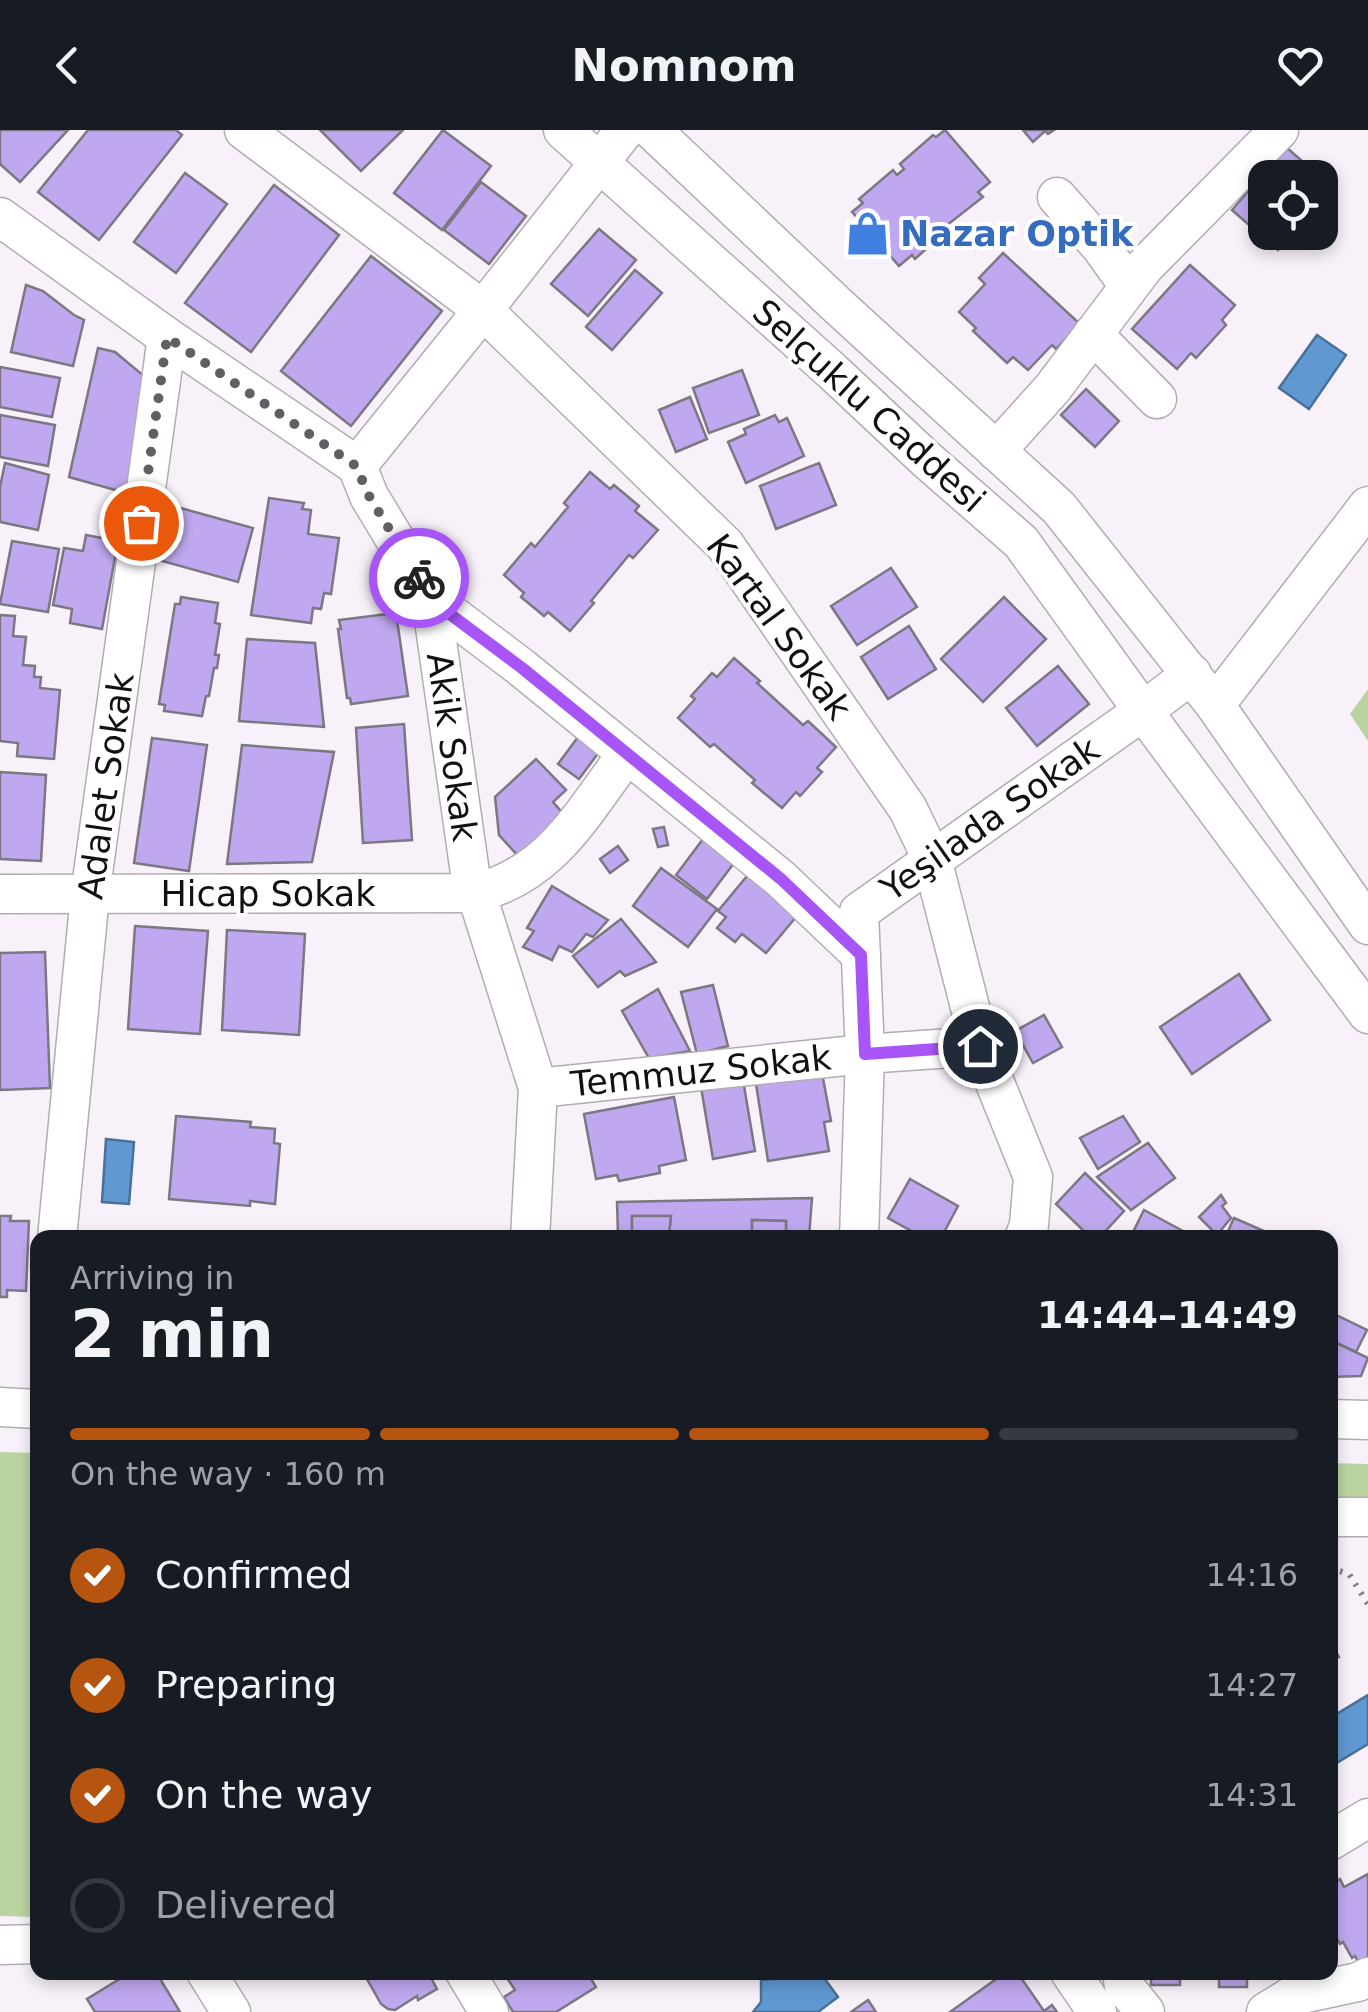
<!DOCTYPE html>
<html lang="en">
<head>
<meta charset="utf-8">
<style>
	body { margin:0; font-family:"DejaVu Sans",sans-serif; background:#242831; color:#f1f3f6; height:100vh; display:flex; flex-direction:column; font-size:38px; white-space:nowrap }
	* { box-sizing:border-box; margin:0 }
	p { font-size:32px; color:#9ea1a6 }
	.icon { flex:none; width:55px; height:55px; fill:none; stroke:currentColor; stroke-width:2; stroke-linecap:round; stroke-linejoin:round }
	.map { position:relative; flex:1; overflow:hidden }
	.side { position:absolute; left:30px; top:1100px; width:1308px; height:750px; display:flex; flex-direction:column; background:#171b24; border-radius:20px; box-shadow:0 5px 15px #0003 }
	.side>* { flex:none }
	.fabs { position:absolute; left:1248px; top:30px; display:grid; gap:20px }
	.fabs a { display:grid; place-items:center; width:90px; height:90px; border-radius:20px; background:#171b24; box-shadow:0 5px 15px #0003; font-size:50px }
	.pin { position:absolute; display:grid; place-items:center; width:85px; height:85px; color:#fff; margin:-42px; border:5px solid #fff; border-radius:50%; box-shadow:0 2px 10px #0007 }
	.courier { position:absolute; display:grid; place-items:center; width:100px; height:100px; margin:-50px; border:8px solid #a855f7; border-radius:50%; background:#fff; color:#222; box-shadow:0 2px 12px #0007 }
	.summary em { font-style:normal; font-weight:700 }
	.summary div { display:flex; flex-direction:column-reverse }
	.summary { display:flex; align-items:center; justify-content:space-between; height:170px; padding:0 40px }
	h1 { font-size:65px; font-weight:700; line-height:75px }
	.bar { display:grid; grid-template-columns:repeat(4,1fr); gap:15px 10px; align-content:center; height:120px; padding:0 40px }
	.bar i { height:12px; border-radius:8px; background:#363941 }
	.bar .selected { background:#b5550f }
	.bar p { grid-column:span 4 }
	ol { padding:0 40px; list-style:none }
	li { display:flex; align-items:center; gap:30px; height:110px }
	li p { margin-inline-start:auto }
	li .icon { padding:10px; border-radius:50%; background:#b5550f; color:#fff; stroke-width:4 }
	li:last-child { color:#9ea1a6 }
	li i { width:55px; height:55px; border:5px solid #363941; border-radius:50% }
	header { display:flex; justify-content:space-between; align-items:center; height:130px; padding:0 40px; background:#171b24; font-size:45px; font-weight:700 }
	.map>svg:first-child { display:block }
</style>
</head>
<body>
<header><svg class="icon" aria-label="back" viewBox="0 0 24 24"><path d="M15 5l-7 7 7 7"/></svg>Nomnom<svg class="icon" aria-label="heart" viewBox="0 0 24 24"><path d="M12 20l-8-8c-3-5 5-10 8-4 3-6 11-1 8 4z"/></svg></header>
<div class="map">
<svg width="1368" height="1882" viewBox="0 0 1368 1882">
	<rect width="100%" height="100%" fill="#f8f1fa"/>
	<g fill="#bad4a1">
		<path d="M1368,559V611L1350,584Z"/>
		<path d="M0,1322L37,1323V1787L0,1786Z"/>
		<path d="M1330,1333L1368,1334V1399L1330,1400Z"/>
	</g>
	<g fill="#6099d1" stroke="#497098" stroke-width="2.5">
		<path d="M1317,205L1346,225L1309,279L1279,258Z"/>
		<path d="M106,1009L134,1012L129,1074L102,1072Z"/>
		<path d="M1368,1565V1614L1330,1637V1588Z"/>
		<path d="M822,1845L838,1867L818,1882H753L761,1872V1850Z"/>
	</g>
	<g fill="#bfa8ef" stroke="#7b7881" stroke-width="2.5">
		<path d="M0,0H68L20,52L0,34Z"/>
		<path d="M88,0H176L182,5L99,110L38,62Z"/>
		<path d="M320,0H403L361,41Z"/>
		<path d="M443,0L491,36L442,100L394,63Z"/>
		<path d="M945,0L990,52L978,62L983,67L942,99L945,102L915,129L912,125L899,136L852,82L863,73L859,69L893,40L897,45L904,39L900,34L933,5L936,7Z"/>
		<path d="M1023,0H1054L1048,4L1045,1L1033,12Z"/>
		<path d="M1286,17L1334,59L1321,73L1325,77L1320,82V48H1265V102H1303L1297,109L1292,105L1278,120L1232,80Z"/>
		<path d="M185,43L227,74L176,143L134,112Z"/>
		<path d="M481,52L526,86L489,134L444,100Z"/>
		<path d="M274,55L339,105L251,222L185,173Z"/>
		<path d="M599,99L636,130L588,186L551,154Z"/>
		<path d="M1003,123L1080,194L1056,219L1052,215L1028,240L1013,227L1007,233L973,201L976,198L959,182L985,154L979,148Z"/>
		<path d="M371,126L442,181L351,296L281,241Z"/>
		<path d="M1190,135L1235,175L1222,190L1226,195L1196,228L1191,223L1177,239L1132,199Z"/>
		<path d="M635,140L662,163L612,220L586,197Z"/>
		<path d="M26,155L43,161L74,185L84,190L73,236L11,222Z"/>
		<path d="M98,218L115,222L151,252L133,365L69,347Z"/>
		<path d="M0,237L60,248L52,287L0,277Z"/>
		<path d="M742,240L759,285L709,303L693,258Z"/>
		<path d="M1086,259L1119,291L1095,317L1061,285Z"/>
		<path d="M690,267L707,309L676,322L659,280Z"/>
		<path d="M0,285L55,295L48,336L0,327Z"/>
		<path d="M775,285L779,292L787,288L804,326L746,353L728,312L746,304L744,299Z"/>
		<path d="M5,333L49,345L38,400L0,392V357Z"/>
		<path d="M819,333L836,375L776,399L760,356Z"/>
		<path d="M590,342L610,359L614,355L639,376L635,381L658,400L633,428L629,425L591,471L594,473L570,501L548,482L544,486L521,467L524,463L504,445L531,413L535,417L568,377L564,373Z"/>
		<path d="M269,368L304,373L302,379L311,380L308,404L339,408L331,464L324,463L321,479L313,478L311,493L251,485Z"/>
		<path d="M177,377L253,398L238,452L162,431Z"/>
		<path d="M86,405L118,411L102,499L70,493L72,479L53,475L64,418L83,421Z"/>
		<path d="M12,411L59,419L48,482L0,474Z"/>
		<path d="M891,438L917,477L857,515L831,476Z"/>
		<path d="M181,467L218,473L215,493L220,494L215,525H219L217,538H214L209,566H206L202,586L164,581L165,575L159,574L175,474H180Z"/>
		<path d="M1004,467L1046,509L983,572L941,529Z"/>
		<path d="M396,483L408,566L351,574L350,568H347L338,499H341L339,490Z"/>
		<path d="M0,485L15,486L13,506L26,507L23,535L35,536L34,547H41L40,558L60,560L54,629L17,626L18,613L0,611Z"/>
		<path d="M909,496L936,539L888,569L861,527Z"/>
		<path d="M247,509L315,513L324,597L239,591Z"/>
		<path d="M734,528L760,551L757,553L803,595L808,591L836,617L817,638L822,642L800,666L796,662L782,678L752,653L755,650L714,614L710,617L678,588L695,569L691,566L712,543L717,547Z"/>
		<path d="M1058,536L1089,574L1037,616L1006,578Z"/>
		<path d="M404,594L412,710L363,713L356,598Z"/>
		<path d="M578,607L599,622L579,649L558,634Z"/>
		<path d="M152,608L207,615L189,741L134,733Z"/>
		<path d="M242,615L334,622L312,732L227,734Z"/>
		<path d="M536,629L566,660L553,672L566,687L520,728L499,705L495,667Z"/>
		<path d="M0,642L46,645L41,731L0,729Z"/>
		<path d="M664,697L668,715L658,717L653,699Z"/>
		<path d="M706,705L737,729L707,769L676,745Z"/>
		<path d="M618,716L628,730L610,743L600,729Z"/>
		<path d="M661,738L717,779L688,817L633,776Z"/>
		<path d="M752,740L801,781L766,823L742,804L735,812L717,798L726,787L718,781Z"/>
		<path d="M552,756L608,790L593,807L586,804L572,822L559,816L552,830L523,817L534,801L527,798Z"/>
		<path d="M621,789L656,832L625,846L620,841L598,857L573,826Z"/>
		<path d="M135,796L208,801L200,904L128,899Z"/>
		<path d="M227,800L305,804L299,905L222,900Z"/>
		<path d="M45,822L50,958L0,960V823Z"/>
		<path d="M1239,844L1270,890L1192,944L1160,897Z"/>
		<path d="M713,855L728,916L697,924L681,862Z"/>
		<path d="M658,859L690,921L649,928L622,881Z"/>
		<path d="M1044,885L1062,917L1033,933L1015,901Z"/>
		<path d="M822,943L831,991L824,992L829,1021L768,1031L756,954Z"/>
		<path d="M742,944L755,1021L713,1029L700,951Z"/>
		<path d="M674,967L686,1030L659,1036L660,1043L619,1051L617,1045L596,1049L584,984Z"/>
		<path d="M176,986L251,992L250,997L275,999L274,1013L280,1014L275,1074L250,1071V1076L169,1069Z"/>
		<path d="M1123,986L1140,1012L1098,1039L1080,1008Z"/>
		<path d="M1148,1013L1175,1048L1131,1080L1097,1047Z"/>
		<path d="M1085,1043L1124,1081L1099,1108H1091L1056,1074Z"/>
		<path d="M910,1049L958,1076L941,1108H924L888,1088Z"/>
		<path d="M1221,1065L1226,1073L1222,1076L1231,1088L1217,1105L1199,1087Z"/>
		<path d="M812,1068L809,1108L786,1107V1091L752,1090V1106L683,1108V1105L669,1104L671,1086H632V1106L618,1105L617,1072Z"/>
		<path d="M1144,1080L1196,1108H1130Z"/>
		<path d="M0,1086H11L10,1091H29L26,1161L7,1160V1167H0Z"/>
		<path d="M632,1086H671L669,1104L683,1105V1108H618V1105L632,1106Z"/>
		<path d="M1234,1088L1264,1101L1262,1108H1225Z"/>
		<path d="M752,1090L786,1091V1107L802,1108H735L752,1106Z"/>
		<path d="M1330,1182L1367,1200L1356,1222L1330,1210Z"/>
		<path d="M1330,1210L1368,1228L1361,1246L1330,1247Z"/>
		<path d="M1330,1503L1335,1511L1331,1513L1339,1527L1330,1532Z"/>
		<path d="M1368,1744V1835L1362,1839L1355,1826L1352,1828L1343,1812L1340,1814L1330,1796V1755L1340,1749L1344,1757Z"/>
		<path d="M131,1842H156L180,1882H95L87,1869Z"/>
		<path d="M363,1842H428L437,1859L418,1870L417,1866L395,1880L388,1879L381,1874Z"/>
		<path d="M503,1842H587L596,1857L556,1882H513L504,1867L515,1860Z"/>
		<path d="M1006,1842H1017L1044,1881L1052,1875L1057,1882H950Z"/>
		<path d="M1151,1842H1190L1180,1843V1855H1151Z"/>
		<path d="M1210,1842H1247V1857H1219V1843Z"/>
		<path d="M868,1870L876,1882H851Z"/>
	</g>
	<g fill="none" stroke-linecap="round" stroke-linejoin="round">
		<defs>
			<g id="minor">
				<path d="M244,0L483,180L725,415L908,679L932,729L980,916L1033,1047L1029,1095L1024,1108"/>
				<path d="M563,0L832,241L927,330L1021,412L1143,581L1368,884"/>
				<path d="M652,0L837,175L1059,378L1215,575L1368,795"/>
				<path d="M1057,67L1101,117L1129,156"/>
				<path d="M0,87L167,207L357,336"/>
				<path d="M1093,204L1157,269"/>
				<path d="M996,321L1052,259L1144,137L1279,0"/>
				<path d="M431,469L522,538L781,749L861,825"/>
				<path d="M1215,575L1368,376"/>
				<path d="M0,764L476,763C552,744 583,682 627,624"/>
				<path d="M538,958L865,924L980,916"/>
				<path d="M57,1108L90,765L167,207"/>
				<path d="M530,1108L538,958L470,743L431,469L369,366L357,336L483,180L625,0"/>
				<path d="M859,1108L865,924L859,782L1143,581L1192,544"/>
				<path d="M0,1277L38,1279"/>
				<path d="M1330,1289L1368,1290"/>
				<path d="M1330,1387H1368"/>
				<path d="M1330,1711L1368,1688"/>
				<path d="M0,1815L38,1814"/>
				<path d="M206,1842L231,1882"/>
				<path d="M465,1842L489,1882"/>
				<path d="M1070,1842L1097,1882"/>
				<path d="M1122,1842L1124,1856L1145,1882"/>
				<path d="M1266,1882L1292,1866L1358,1852L1368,1847"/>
			</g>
		</defs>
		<use href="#minor" stroke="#b2acb3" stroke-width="41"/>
		<path stroke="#858086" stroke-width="6" stroke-dasharray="2.5 8" stroke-linecap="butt" d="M1330,1438L1349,1444L1368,1474"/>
		<use href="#minor" stroke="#fff" stroke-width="38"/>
	</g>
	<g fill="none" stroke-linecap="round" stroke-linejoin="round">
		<path stroke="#625f64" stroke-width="10" stroke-dasharray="0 18" d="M141,393L167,207L356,336L369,366L419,448"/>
		<path stroke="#a855f7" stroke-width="12" d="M419,448L431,470L522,538L781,749L861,825L865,924L980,916"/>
	</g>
	<defs>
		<symbol id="shop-bare" viewBox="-9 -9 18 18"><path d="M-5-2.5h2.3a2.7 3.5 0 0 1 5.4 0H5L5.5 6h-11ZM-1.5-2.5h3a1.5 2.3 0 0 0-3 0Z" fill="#3f7fe0" stroke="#fff" stroke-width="2.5" paint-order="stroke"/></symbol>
	</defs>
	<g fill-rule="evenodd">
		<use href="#shop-bare" x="836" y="72" width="63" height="63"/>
	</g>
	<g text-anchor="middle" stroke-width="8" stroke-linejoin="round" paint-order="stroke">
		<g font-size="35" font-weight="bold" fill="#366cbe" stroke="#fff" text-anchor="start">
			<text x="900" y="116">Nazar Optik</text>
		</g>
		<g font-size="35" fill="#121013" stroke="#fff">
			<text transform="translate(869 276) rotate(42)" y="12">Selçuklu Caddesi</text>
			<text transform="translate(779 497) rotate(54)" y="12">Kartal Sokak</text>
			<text transform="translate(452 617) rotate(82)" y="12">Akik Sokak</text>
			<text transform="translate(106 656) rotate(-82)" y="12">Adalet Sokak</text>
			<text transform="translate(990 689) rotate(-35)" y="12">Yeşilada Sokak</text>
			<text x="268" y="776">Hicap Sokak</text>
			<text transform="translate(701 941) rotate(-6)" y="12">Temmuz Sokak</text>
		</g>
	</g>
</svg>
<div class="fabs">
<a><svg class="icon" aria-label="locate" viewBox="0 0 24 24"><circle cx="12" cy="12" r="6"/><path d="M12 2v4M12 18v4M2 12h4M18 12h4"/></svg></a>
</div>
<div class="pin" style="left:141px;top:393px;background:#ea580c"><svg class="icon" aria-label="bag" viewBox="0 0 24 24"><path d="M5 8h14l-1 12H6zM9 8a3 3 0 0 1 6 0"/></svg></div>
<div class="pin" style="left:980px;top:916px;background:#1f2937"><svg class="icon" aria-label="home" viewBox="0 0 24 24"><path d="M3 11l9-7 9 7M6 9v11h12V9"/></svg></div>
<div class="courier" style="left:419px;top:448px"><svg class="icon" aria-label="bike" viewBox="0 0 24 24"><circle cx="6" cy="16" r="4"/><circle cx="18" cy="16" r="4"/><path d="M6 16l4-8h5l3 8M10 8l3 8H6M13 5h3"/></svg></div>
<section class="side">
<div class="summary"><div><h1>2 min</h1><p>Arriving in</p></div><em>14:44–14:49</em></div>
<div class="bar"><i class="selected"></i><i class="selected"></i><i class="selected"></i><i></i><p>On the way · 160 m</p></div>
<ol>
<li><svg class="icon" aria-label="check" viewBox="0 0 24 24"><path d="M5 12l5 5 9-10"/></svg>Confirmed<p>14:16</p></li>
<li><svg class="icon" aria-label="check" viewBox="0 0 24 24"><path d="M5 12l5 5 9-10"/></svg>Preparing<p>14:27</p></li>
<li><svg class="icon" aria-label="check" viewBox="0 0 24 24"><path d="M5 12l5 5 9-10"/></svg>On the way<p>14:31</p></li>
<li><i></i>Delivered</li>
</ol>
</section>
</div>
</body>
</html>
